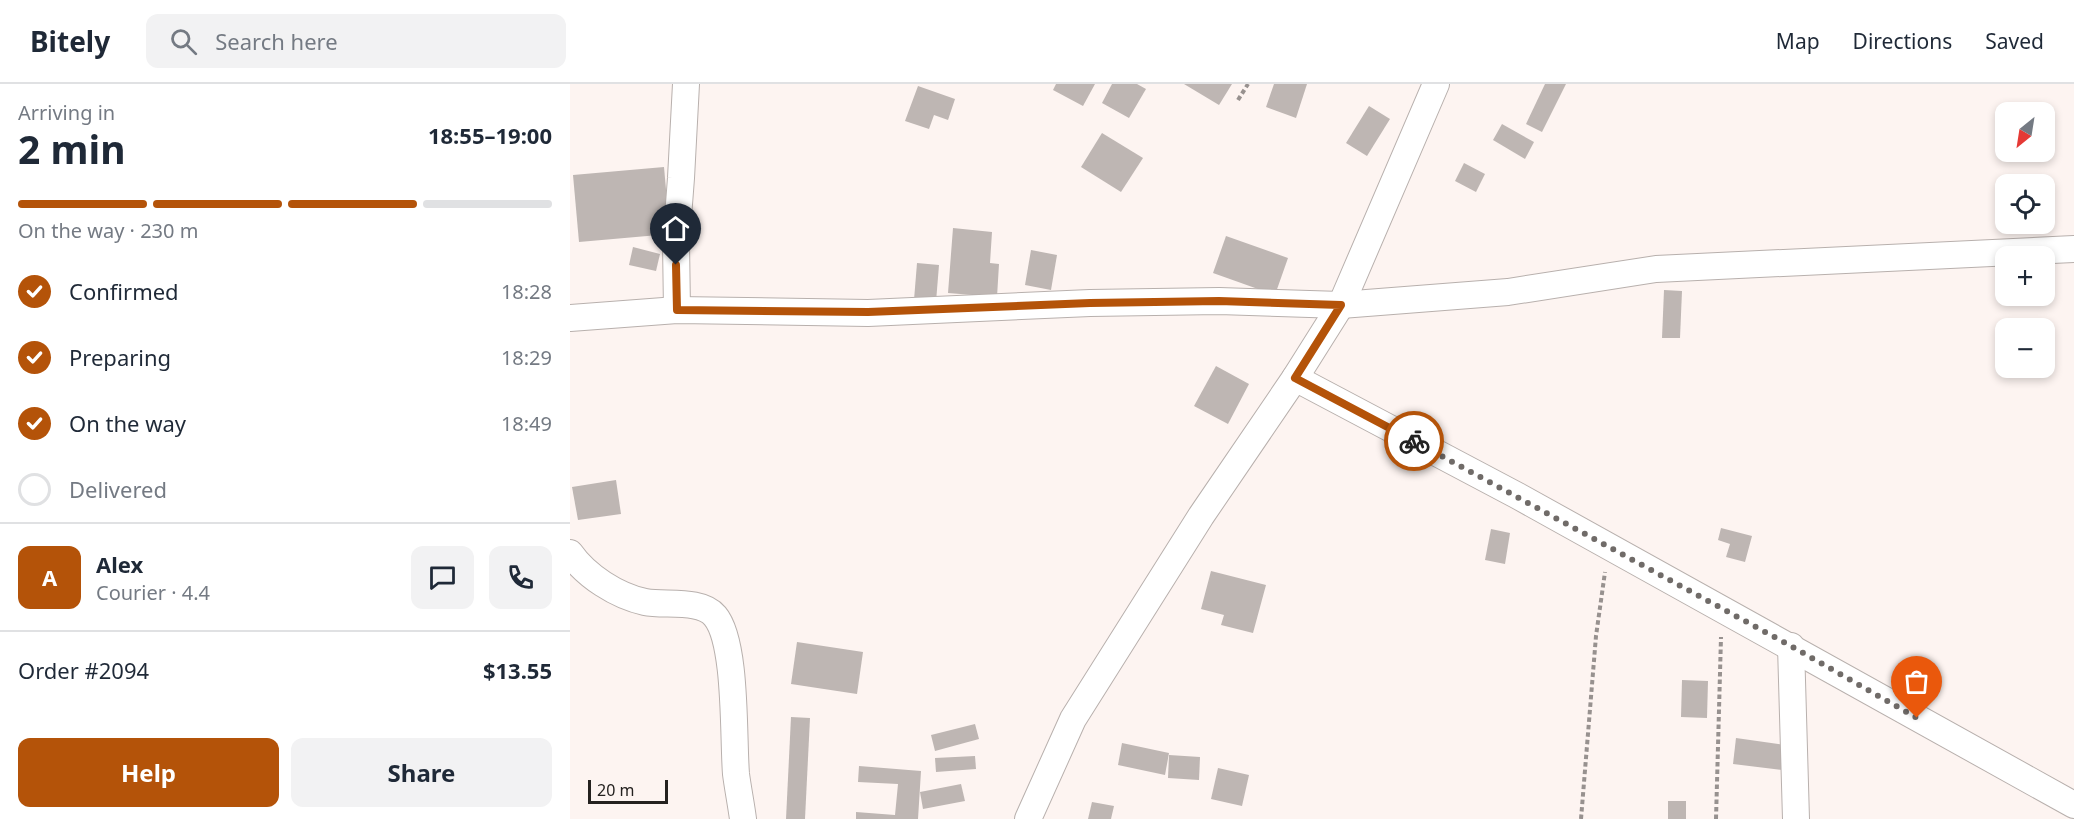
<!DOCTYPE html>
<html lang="en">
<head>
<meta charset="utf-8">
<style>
	body { margin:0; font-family:"Noto Sans",sans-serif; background:#f2f2f3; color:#1f2937; height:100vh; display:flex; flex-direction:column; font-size:22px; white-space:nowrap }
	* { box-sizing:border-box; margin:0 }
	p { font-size:20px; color:#747a83 }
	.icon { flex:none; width:33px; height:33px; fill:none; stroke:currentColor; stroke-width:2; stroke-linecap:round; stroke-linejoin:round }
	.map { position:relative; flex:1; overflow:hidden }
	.drawer { display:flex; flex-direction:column; background:#fff; width:570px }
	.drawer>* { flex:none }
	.needle { width:39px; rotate:210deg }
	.tools { position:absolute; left:1425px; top:18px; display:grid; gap:12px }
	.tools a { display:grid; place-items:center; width:60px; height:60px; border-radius:12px; background:#fff; box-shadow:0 3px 9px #0003; font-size:30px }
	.scale { position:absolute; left:18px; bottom:15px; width:80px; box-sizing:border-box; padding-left:6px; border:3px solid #24211f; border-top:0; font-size:16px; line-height:21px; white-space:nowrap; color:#24211f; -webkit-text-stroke:4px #fdf4f1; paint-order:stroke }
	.pin { position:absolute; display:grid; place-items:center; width:51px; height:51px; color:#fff; margin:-62px -26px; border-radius:50% 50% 50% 0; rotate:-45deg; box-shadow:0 0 6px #0007 }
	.pin .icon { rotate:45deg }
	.courier { position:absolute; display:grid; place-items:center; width:60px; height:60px; margin:-30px; border:4px solid #b45309; border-radius:50%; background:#fff; color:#222; box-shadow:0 2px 8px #0007 }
	.head em { font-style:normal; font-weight:700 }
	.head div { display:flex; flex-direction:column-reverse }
	.head { display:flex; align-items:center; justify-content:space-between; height:102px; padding:0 18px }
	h1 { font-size:39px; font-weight:700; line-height:45px }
	.bar { display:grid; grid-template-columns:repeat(4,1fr); gap:9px 6px; align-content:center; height:72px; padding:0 18px }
	.bar i { height:8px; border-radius:4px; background:#e0e1e3 }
	.bar .active { background:#b45309 }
	.bar p { grid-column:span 4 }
	.line { display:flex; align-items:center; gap:15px; padding:0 18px; border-top:2px solid #e0e1e3 }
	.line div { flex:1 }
	.round { display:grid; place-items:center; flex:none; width:63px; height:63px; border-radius:12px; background:#f2f2f3 }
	ol { padding:0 18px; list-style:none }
	li { display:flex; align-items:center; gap:18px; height:66px }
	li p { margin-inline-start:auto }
	li .icon { padding:6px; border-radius:50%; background:#b45309; color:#fff; stroke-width:4 }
	li:last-child { color:#747a83 }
	li i { width:33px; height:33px; border:3px solid #e0e1e3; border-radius:50% }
	.action { display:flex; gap:12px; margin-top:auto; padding:12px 18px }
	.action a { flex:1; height:69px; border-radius:12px; background:#b45309; color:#fff; font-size:24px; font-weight:700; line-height:69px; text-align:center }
	.action a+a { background:#f2f2f3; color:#1f2937 }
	header { display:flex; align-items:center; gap:36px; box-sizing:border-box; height:84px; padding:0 30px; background:#fff; border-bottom:2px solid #e0e1e3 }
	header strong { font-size:28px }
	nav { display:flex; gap:33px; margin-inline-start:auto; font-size:21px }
	.search { width:420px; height:54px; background:#f2f2f3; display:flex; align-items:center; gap:15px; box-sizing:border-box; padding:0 21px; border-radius:12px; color:#747a83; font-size:22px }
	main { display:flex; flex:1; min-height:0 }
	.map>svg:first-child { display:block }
</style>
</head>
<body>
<header>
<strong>Bitely</strong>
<div class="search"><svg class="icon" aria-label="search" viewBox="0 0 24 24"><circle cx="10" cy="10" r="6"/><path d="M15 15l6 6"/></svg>Search here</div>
<nav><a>Map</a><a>Directions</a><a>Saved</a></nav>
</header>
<main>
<section class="drawer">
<div class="head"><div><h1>2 min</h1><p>Arriving in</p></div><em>18:55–19:00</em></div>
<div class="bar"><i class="active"></i><i class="active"></i><i class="active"></i><i></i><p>On the way · 230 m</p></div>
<ol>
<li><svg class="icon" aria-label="check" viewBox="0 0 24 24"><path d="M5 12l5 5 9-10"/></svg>Confirmed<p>18:28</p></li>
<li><svg class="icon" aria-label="check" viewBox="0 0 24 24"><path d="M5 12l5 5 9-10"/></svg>Preparing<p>18:29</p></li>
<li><svg class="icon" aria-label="check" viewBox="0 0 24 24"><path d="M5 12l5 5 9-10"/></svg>On the way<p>18:49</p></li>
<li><i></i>Delivered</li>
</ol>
<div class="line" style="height:108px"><b class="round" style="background:#b45309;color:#fff">A</b><div><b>Alex</b><p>Courier · 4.4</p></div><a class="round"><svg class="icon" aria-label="chat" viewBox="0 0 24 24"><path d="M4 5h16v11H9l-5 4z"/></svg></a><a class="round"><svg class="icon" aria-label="phone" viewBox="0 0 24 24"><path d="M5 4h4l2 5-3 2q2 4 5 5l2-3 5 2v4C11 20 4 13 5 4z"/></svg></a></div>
<div class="line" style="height:78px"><div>Order #2094</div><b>$13.55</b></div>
<div class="action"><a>Help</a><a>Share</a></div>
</section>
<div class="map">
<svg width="1504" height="735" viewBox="0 0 1504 735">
	<rect width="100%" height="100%" fill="#fdf4f1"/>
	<g fill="#beb6b3">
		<path d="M486,0H525L513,22L483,6Z"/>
		<path d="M542,0H567L576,5L559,34L532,19Z"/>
		<path d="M614,0H662L649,21Z"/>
		<path d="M704,0H737L726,34L696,23Z"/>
		<path d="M975,0H996L972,48L956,40Z"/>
		<path d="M348,2L385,15L378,36L364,31L359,45L335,37Z"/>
		<path d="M799,22L820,35L797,72L776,59Z"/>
		<path d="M932,40L964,58L955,75L923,56Z"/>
		<path d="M532,49L573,74L551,108L511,83Z"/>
		<path d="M894,79L915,90L906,108L885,97Z"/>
		<path d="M94,83L100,150L9,158L3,91Z"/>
		<path d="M383,144L422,148L420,179L429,180L427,213L378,209Z"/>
		<path d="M656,152L718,174L705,211L643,189Z"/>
		<path d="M63,163L90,170L86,187L59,181Z"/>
		<path d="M461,166L487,171L481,206L455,201Z"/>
		<path d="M347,179L369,181L366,218L344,216Z"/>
		<path d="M1094,206L1112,207L1110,254H1092Z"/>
		<path d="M646,282L679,300L658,340L624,322Z"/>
		<path d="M46,396L51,430L8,436L2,403Z"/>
		<path d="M1151,444L1182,452L1175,478L1156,473L1160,460L1148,456Z"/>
		<path d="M921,445L940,449L935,480L915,476Z"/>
		<path d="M641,487L696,501L683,549L651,541L654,531L631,525Z"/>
		<path d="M227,558L293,568L287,610L221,600Z"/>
		<path d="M1112,596L1138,597L1137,634L1111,633Z"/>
		<path d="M221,633L240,634L235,735H216Z"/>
		<path d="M405,640L409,655L365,667L361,651Z"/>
		<path d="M1166,654L1216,661L1213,686L1163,680Z"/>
		<path d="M552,659L599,669L595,691L548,681Z"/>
		<path d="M599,671L630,673L629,696L598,694Z"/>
		<path d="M405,672L406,685L366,688L365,674Z"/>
		<path d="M289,682L351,687L348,735H286V728L325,731L328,700L288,698Z"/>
		<path d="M648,684L679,691L672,722L641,715Z"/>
		<path d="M391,700L395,717L353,725L350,708Z"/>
		<rect x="1098" y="717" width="18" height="18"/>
		<path d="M522,718L544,722L541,735H518Z"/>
	</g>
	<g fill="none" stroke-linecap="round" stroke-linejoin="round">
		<defs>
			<g id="minor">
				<path d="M107,226L106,159L111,94L116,0"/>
				<path d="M0,234L107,226L298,229L520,219L649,217L771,221L938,208L1086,185L1504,165"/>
				<path d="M725,294L948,412L1504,721"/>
				<path d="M0,469C16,492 47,512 75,518C95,522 131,515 145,532C167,558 163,653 166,690C168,705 171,720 173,735"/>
				<path d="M1221,562L1226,735"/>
				<path d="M458,735L503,635L631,432L725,294L771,221L866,0"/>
			</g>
		</defs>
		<use href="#minor" stroke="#b8b0ad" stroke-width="28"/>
		<g stroke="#97918f" stroke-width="4" stroke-dasharray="4.5 3" stroke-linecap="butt">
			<path d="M668,16L678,0"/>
			<path d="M1011,735L1026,552L1035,488"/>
			<path d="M1146,735L1151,553"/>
		</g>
		<use href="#minor" stroke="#fff" stroke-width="26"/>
	</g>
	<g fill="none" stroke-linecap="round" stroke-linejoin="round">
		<path stroke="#706b68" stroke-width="6" stroke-dasharray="0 10.8" d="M844,357L1221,562L1347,634"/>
		<path stroke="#b45309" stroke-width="8" d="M106,181L107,226L298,228L520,219L649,217L771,221L725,294L844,357"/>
	</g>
</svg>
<div class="tools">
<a><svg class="needle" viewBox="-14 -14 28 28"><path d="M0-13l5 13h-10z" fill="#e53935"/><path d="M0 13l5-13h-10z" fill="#747a83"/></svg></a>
<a><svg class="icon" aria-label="locate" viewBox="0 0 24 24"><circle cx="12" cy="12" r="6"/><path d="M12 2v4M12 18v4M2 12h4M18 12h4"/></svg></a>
<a>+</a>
<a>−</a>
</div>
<div class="scale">20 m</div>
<div class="pin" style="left:1347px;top:634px;background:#ea580c"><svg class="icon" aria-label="bag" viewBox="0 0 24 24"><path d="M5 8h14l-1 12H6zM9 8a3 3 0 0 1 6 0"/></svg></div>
<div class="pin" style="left:106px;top:181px;background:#1f2937"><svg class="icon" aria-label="home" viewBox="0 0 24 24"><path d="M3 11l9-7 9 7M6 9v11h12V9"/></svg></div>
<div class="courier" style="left:844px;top:357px"><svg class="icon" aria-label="bike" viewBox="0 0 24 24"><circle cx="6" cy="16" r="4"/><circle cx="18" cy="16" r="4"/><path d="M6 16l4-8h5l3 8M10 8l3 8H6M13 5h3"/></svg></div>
</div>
</main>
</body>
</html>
